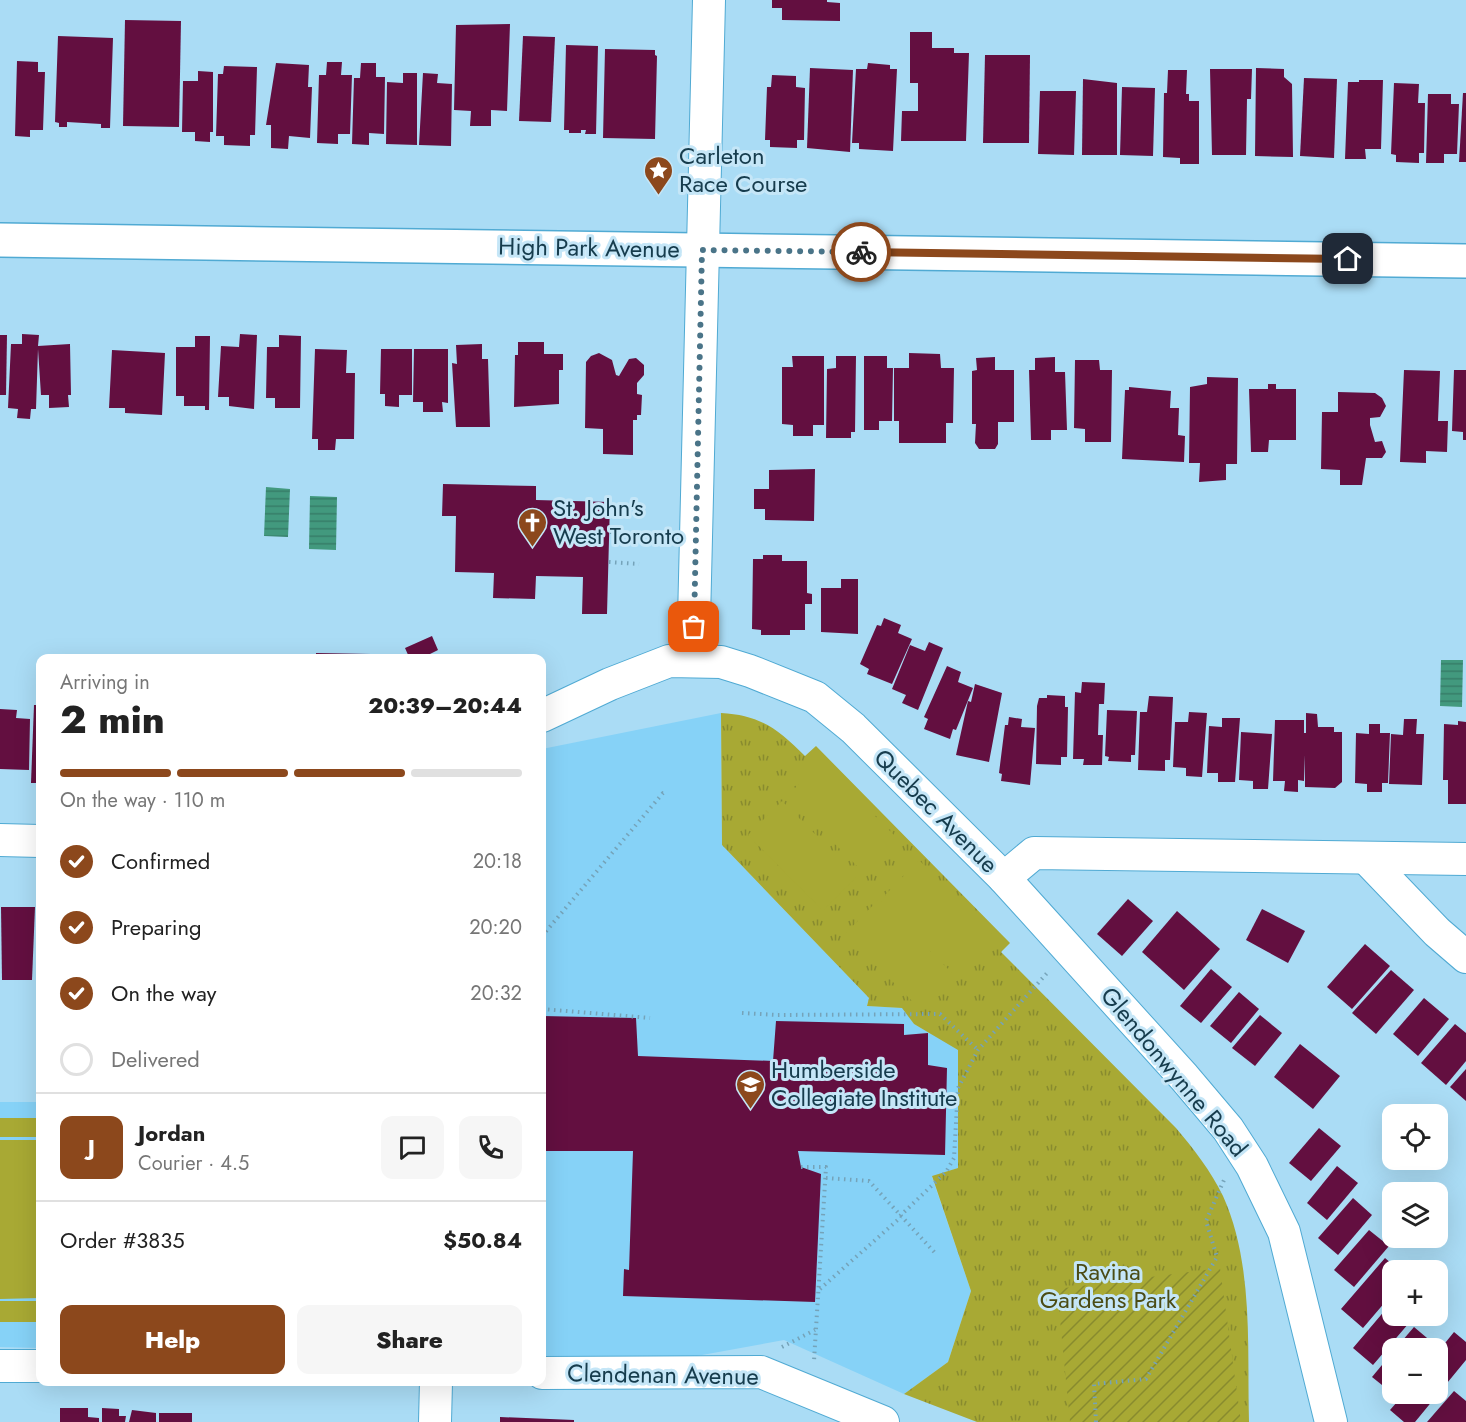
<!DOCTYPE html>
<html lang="en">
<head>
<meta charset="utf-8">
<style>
	body { margin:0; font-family:Jost,sans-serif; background:#f6f6f6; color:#222; height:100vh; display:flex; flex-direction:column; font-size:22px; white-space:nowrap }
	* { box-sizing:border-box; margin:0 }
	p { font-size:20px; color:#767676 }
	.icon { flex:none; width:33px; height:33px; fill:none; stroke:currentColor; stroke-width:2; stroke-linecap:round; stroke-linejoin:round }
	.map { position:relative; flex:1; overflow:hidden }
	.drawer { position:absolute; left:36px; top:654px; width:510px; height:732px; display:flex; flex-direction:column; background:#fff; border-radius:12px; box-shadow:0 6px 24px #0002 }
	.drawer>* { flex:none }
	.fabs { position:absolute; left:1382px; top:1104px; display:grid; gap:12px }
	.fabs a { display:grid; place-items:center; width:66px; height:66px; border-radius:12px; background:#fff; box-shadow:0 6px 24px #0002; font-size:30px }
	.pin { position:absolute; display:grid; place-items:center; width:51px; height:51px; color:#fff; margin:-26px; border-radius:12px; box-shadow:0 3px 9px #0006 }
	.courier { position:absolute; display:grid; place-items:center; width:60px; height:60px; margin:-30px; border:4px solid #8c481c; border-radius:50%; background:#fff; color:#222; box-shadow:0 2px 8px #0007 }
	.head em { font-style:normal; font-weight:800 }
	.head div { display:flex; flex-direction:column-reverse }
	.head { display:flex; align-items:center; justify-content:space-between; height:102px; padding:0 24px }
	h1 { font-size:39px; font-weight:800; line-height:45px }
	.bar { display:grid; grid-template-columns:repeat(4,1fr); gap:9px 6px; align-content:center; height:72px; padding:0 24px }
	.bar i { height:8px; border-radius:4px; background:#e0e0e0 }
	.bar .current { background:#8c481c }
	.bar p { grid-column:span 4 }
	.line { display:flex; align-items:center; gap:15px; padding:0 24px; border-top:2px solid #e0e0e0 }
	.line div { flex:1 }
	.round { display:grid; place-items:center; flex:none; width:63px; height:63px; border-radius:12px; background:#f6f6f6 }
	ol { padding:0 24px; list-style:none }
	li { display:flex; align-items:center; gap:18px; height:66px }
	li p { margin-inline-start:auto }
	li .icon { padding:6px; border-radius:50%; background:#8c481c; color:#fff; stroke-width:4 }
	li:last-child { color:#767676 }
	li i { width:33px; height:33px; border:3px solid #e0e0e0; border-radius:50% }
	.button { display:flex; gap:12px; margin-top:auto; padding:12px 24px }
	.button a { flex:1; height:69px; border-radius:12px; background:#8c481c; color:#fff; font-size:24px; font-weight:800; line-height:69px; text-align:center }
	.button a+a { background:#f6f6f6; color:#222 }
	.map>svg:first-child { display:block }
</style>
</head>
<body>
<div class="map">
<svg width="1466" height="1422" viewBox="0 0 1466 1422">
	<defs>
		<pattern id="park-tufts" width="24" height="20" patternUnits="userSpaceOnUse" patternTransform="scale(1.5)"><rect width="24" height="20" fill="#a8a934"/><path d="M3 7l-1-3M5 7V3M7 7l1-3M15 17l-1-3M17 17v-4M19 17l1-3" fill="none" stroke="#888b2e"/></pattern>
		<pattern id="garden-furrows" width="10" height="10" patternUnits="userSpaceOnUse" patternTransform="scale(1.5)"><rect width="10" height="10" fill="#a8a934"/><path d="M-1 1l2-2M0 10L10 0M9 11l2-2" fill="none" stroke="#888b2e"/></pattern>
		<pattern id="water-rules" width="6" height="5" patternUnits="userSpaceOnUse" patternTransform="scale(1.5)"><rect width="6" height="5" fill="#42997e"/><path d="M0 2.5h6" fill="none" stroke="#367e69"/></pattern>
	</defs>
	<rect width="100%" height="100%" fill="#aadcf5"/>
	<g fill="#86d2f7">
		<path d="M721,713L722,845L869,998L867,1006L904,1008L914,1024L958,1049V1168L932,1177L971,1291L948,1362L904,1394L784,1340L669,1361L542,1359V749Z"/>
		<path d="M0,1102H40V1348L0,1347Z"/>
	</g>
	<path fill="url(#park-tufts)" d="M721,713C760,715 778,729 805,756L816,746L1010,943L1001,952L1176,1128C1193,1148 1211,1171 1223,1196C1254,1265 1247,1348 1249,1422H977L904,1394L948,1362L971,1291L932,1176L958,1168V1050L914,1024L902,1008L867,1006L869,998L722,845Z"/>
	<path fill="url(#garden-furrows)" d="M1220,1268L1241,1422H1070L1057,1289Z"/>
	<g fill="#a8a934">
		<path d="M821,762L896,837L862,871L787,796Z"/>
		<path d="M782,801L857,876L823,911L748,835Z"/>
		<path d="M919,860L994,936L960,970L885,895Z"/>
		<path d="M879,899L954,975L920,1009L845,934Z"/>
		<rect x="0" y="1118" width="40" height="19"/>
		<path d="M0,1140H40V1298L0,1299Z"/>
		<rect x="0" y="1301" width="40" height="21"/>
	</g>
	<g fill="url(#water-rules)">
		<path d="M266,487L290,489L288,537L264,536Z"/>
		<path d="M310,496L337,497L336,550L309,549Z"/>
		<path d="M1441,660H1463L1462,707L1440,706Z"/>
	</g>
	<g fill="#630f40">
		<path d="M772,0H827V2L840,3V21L782,20V8H772Z"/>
		<path d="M125,20L181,21L179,127L123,126Z"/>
		<path d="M510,24L507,111L491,110V126H470L471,111L454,110L456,25Z"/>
		<path d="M910,32H932V48H954V53H969L966,141H901L902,111H918V83H910Z"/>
		<path d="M58,36L113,38L110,128H101V124L67,122V127H59V123L55,122Z"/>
		<path d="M523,36L555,37L551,122L519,121Z"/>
		<path d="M566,45L598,46L596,134H585L586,130H581V133H569V130H564Z"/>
		<path d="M605,49L655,50V55L657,56L655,139L603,138Z"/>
		<path d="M985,55H1030L1029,143H983Z"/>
		<path d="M17,61L38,62V72H45L43,130H30V137L15,136Z"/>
		<path d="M327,62H342L341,75H352L350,134H338V144L317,143L319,75H326Z"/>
		<path d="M276,63L309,65L308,87H312L310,138L289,136L288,149L271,148V125H266Z"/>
		<path d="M361,63H376V77H385L384,134L369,133V145L352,144L354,78H360Z"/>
		<path d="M868,63L890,65V69H897L893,151L859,149V143H852L856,69H867Z"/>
		<path d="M224,66L257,67L255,135H250V146L224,145V136H216L218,74H223Z"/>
		<path d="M810,68L853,70L850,152L807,148Z"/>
		<path d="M1256,68L1284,69V77L1292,84L1293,157L1255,156Z"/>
		<path d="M1210,69H1252L1251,99H1247L1246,155H1212Z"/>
		<path d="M1168,70H1187L1186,94H1189V101H1199V164H1180V158L1163,157L1164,93H1167Z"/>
		<path d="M198,71L213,72V132H210V142L195,141V132H182L183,81H198Z"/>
		<path d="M403,73H417V145L386,144L387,82L403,83Z"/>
		<path d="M423,73L438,74L437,83L452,84L451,146L419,145Z"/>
		<path d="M772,75L796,76V87L805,88L804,140H797V148L770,147V140H765L767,87H771Z"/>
		<path d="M1304,78L1337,79L1334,158L1300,156Z"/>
		<path d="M1083,79L1117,83V155H1082Z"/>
		<path d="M1359,80H1383L1381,149H1365L1366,159H1345L1348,82H1359Z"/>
		<path d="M1394,83L1419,84L1418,103H1425L1424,153H1419V163L1396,162V155L1391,154Z"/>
		<path d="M1122,87L1155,88L1153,156L1120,155Z"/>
		<path d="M1040,91H1076L1074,155L1038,154Z"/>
		<path d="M1463,93H1466V162H1459Z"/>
		<path d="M1428,94H1451V104H1459L1457,154H1444V163H1426Z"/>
		<path d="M22,334L39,335L38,346L70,344L71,395H68L69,407L49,408V395H41L38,349L36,409H31L30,419L17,418L18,409L8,408L11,344H22Z"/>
		<path d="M240,334L257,335L254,409L229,406V397H218L221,346L239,347Z"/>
		<path d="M0,335H7L6,395H0Z"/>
		<path d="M279,335L301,336L300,408H275V398H266L267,347H279Z"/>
		<path d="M195,336H210L209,410H205V406H184V396H176V347H195Z"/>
		<path d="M518,342H544V354H563V370H559V404L514,407L515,355H518Z"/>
		<path d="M482,344V359H488L490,427H456L452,363L457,364L456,345Z"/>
		<path d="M315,349L347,350L346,373H355L354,439H336L335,450H318V439H312Z"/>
		<path d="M381,349H412V395H399V407L385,406V394H380Z"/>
		<path d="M414,349H448V403L442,402L443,412H423V402H413Z"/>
		<path d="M112,350L165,353L162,415L125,413V408H109Z"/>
		<path d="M599,353L612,360L616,375L619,376L629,359L636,358L644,365V375L637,383V394L642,395L641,415H637V420H633V455L603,454V429L585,428L586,362L591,356Z"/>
		<path d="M909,353L940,354L941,368H954L953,423H946V443H899V421H894V368H909Z"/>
		<path d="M792,356H824V425H813V436H793V425L782,424V367H793Z"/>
		<path d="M836,356H856L855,432H851V438H826L827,369L836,368Z"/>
		<path d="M864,356H887V368H893L892,421H879V430H864Z"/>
		<path d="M995,357V370H1014V422H998V444L995,449H979L975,443L976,424H972V371L977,370L976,358Z"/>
		<path d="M1055,357V372H1065L1067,430H1051V440H1031L1029,370H1035V358Z"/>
		<path d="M1075,360H1099L1100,370H1112L1111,442H1085V429L1074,428Z"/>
		<path d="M1404,370L1440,371L1438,421H1448L1447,452L1426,451V463L1400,462Z"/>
		<path d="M1454,370H1466V440H1463V432L1452,431Z"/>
		<path d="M1207,377L1238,378L1237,464H1226V480L1199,482L1200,463H1189L1190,387L1207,384Z"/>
		<path d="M1268,384H1276V389H1296V440H1269L1268,452H1251L1249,389H1268Z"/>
		<path d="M1129,387L1171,391L1170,408H1179L1178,435L1185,436L1184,462L1122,459L1125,390H1129Z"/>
		<path d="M1338,392L1375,393L1382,398L1386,406L1380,417L1370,418V425L1375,442L1382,441L1386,452L1382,458H1366L1362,485H1340V470L1321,469L1322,412H1338Z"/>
		<path d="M815,469L814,521L765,520V509H754V489H769V470Z"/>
		<path d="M443,484L536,486V500L610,502L607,614H582L583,577L536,576L535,599L493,598L494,573L455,572L456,516H442Z"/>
		<path d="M763,555H782V561H807V593L812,594V604H805V630H790V635H761V630L752,629L753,559H763Z"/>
		<path d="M841,579H858V634L821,632V588H841Z"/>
		<path d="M884,618L901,625L898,633L912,639L892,684L867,674L869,669L860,664L877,625L881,626Z"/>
		<path d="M432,636L438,650L428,655L430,658L409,657L405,648Z"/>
		<path d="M929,642L943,648L918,710L902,703L906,695L892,689L910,645L925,651Z"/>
		<path d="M316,653L371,654V658H316Z"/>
		<path d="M947,666L961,672L958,682L973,688L956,730L953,729L950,739L924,729L928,719L924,717Z"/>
		<path d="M1082,682L1105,683L1104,704H1099L1098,735H1103L1102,765H1083L1084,759H1073L1075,692L1081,693Z"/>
		<path d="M975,684L1002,693L989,762L956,755L968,701L971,702Z"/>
		<path d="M1047,695L1065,696V707H1068L1067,757H1061V765L1036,764L1037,706L1039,698H1047Z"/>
		<path d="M1149,696L1173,697L1170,760H1165V771L1138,770L1140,712H1147Z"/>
		<path d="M34,705H40V783H31Z"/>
		<path d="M0,709L17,710L16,718L30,719L29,770L0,769Z"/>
		<path d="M1107,710L1137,711L1135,755H1131V762L1108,761L1109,757L1105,756Z"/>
		<path d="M1189,712L1207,713L1202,777L1186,776V768L1173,767L1175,722H1188Z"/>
		<path d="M1306,713L1317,714L1318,727H1334V732H1342V782L1335,788L1305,787V755L1304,781L1298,780V792L1284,791L1285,781H1273L1275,720H1304V733H1306Z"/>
		<path d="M1009,717L1022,719L1021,727L1035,728L1030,785L1001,781L1002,774L999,773L1005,725H1008Z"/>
		<path d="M1222,718H1240L1235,782H1218V773H1207L1209,726L1222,727Z"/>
		<path d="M1404,719H1417L1416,734H1424L1422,785L1389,784L1391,734L1403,735Z"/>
		<path d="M1458,721L1466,722V804H1448V780H1443L1444,724L1458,725Z"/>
		<path d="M1369,724H1380V733H1390L1388,783H1382V792H1367V784L1355,783L1356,733L1369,734Z"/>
		<path d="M1241,732L1272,734L1268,789H1253V781L1239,780Z"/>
		<path d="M1128,899L1153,921L1122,956L1097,934Z"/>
		<path d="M1,907H35L32,980H2Z"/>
		<path d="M1262,909L1305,931L1288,963L1246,940Z"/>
		<path d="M1177,911L1220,949L1184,990L1142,952Z"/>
		<path d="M1365,944L1390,966L1352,1009L1327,987Z"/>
		<path d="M1211,969L1232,987L1201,1023L1180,1006Z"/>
		<path d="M1391,970L1414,990L1376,1034L1352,1013Z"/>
		<path d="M1239,992L1259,1009L1231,1043L1210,1026Z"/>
		<path d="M1424,998L1449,1019L1418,1056L1393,1034Z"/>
		<path d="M1260,1015L1282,1033L1255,1066L1232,1048Z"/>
		<path d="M542,1016L636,1018L638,1056L773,1061L776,1021L904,1024V1035L928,1033V1065L947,1068L945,1155L798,1151L801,1167L821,1174L815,1302L623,1296L624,1269L629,1270L633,1151H542Z"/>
		<path d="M1455,1024L1466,1033V1061L1446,1085L1421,1063Z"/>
		<path d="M1300,1044L1340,1076L1313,1109L1274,1077Z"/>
		<path d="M1466,1069V1101L1450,1087Z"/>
		<path d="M1319,1128L1341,1146L1311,1181L1289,1163Z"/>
		<path d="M1337,1166L1358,1183L1327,1220L1307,1203Z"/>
		<path d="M1353,1198L1372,1215L1338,1255L1318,1238Z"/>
		<path d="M1369,1230L1389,1246L1354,1287L1334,1270Z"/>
		<path d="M1385,1258L1399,1270H1392V1294L1363,1328L1341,1309Z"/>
		<path d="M1392,1302V1316H1415L1373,1365L1353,1348Z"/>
		<path d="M1414,1327L1433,1343L1429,1348H1396Z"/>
		<path d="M1454,1332L1466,1342V1360L1415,1422H1404L1390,1410L1404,1394H1437V1353Z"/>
		<path d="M1392,1353V1393L1372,1377Z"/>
		<path d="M1454,1391L1466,1401V1422H1427Z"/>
		<path d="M60,1408H88V1417L99,1418V1422H60Z"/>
		<path d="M102,1408L119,1409V1416H126L125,1422H102Z"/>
		<path d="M132,1410L156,1413V1422H129Z"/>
		<rect x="159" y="1413" width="33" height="9"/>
		<path d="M500,1417L574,1420V1422H500Z"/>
	</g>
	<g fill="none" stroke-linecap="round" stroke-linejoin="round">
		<defs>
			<g id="minor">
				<path d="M693,661L709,0"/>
				<path d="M542,716L610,684L669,661L721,662L750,671L815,697L853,728L1004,878L1034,853L1466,859"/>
				<path d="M0,840L40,841"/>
				<path d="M1366,858L1437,932L1466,957"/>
				<path d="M1004,878L1184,1077L1228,1129L1252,1166L1284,1232L1331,1422"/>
				<path d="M0,1366H40"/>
				<path d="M542,1373L761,1372L883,1422"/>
				<path d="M435,1422L436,1382"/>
			</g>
			<path id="tertiary" d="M0,240L1466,261"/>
		</defs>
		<use href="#minor" stroke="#50aad3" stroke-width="34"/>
		<use href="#tertiary" stroke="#50aad3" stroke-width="36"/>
		<g stroke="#75a3b9" stroke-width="4" stroke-dasharray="1.5 4.5" stroke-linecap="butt">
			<path d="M610,532L639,534"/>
			<path d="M609,562L639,564"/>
			<path d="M542,936L663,793H667"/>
			<path d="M542,1009L650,1018"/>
			<path d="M742,1013L777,1015L940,1014L978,1050"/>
			<path d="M801,1167H826L814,1361"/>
			<path d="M826,1178L869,1181L936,1254"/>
			<path d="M900,1216L946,1172L954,1158L958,1088L978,1050L1048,972"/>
			<path d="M820,1289L901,1217"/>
			<path d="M782,1347L815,1330"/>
			<path d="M1096,1422L1094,1384L1146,1379L1217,1257L1206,1221L1224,1180"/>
		</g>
		<use href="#minor" stroke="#fff" stroke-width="32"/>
		<use href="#tertiary" stroke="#fff" stroke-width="33"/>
	</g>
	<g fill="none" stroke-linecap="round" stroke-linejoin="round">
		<path stroke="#4a7488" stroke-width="6" stroke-dasharray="0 10.8" d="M694,627L702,250L861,252"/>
		<path stroke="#8c481c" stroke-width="8" d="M861,252L1348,259"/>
	</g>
	<defs>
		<symbol id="sight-pin" viewBox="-11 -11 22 30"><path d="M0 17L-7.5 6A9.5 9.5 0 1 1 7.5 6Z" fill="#8c481c" stroke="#c5e6f7"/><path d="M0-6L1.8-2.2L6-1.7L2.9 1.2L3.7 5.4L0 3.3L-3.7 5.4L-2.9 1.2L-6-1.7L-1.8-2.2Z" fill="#fff"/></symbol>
		<symbol id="church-pin" viewBox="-11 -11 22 30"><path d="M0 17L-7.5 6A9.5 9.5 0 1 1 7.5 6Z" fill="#8c481c" stroke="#c5e6f7"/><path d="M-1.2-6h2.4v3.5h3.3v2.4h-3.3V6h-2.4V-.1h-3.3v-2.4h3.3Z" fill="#fff"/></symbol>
		<symbol id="school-pin" viewBox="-11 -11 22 30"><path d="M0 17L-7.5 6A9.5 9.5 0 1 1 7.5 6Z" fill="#8c481c" stroke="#c5e6f7"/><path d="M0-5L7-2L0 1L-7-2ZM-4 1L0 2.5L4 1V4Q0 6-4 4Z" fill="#fff"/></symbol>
	</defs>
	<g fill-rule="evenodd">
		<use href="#sight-pin" x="642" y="154" width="33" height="45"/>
		<use href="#church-pin" x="516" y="506" width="33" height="45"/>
		<use href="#school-pin" x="734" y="1068" width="33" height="45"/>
	</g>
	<g text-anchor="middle" stroke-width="6" stroke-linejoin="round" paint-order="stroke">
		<g font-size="24" fill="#163c4d" stroke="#c5e6f7" text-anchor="start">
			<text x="679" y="164">Carleton<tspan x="679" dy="28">Race Course</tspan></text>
			<text x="553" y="516">St. John's<tspan x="553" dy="28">West Toronto</tspan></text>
			<text x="771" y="1078">Humberside<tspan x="771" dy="28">Collegiate Institute</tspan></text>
		</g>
		<g font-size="24" fill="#163c4d" stroke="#c5e6f7">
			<text transform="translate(589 248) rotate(1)" y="8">High Park Avenue</text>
			<text transform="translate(936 811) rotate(45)" y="8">Quebec Avenue</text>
			<text transform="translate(1174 1072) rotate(50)" y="8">Glendonwynne Road</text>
			<text transform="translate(663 1375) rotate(1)" y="8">Clendenan Avenue</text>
		</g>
		<g font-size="24" fill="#4b4c15" stroke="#c5e6f7">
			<text x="1108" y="1280">Ravina<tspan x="1108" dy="28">Gardens Park</tspan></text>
		</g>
	</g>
</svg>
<div class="fabs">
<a><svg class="icon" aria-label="locate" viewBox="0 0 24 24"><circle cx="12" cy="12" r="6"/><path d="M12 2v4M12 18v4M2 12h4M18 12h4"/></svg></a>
<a><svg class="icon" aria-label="layers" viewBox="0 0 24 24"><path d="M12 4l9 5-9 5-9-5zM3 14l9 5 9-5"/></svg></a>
<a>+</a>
<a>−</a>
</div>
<div class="pin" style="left:694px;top:627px;background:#ea580c"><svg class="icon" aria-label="bag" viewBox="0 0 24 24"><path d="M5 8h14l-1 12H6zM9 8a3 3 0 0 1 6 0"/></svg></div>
<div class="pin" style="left:1348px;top:259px;background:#1f2937"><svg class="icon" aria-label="home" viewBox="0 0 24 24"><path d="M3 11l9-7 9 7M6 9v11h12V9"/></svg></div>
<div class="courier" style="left:861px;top:252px"><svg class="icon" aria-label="bike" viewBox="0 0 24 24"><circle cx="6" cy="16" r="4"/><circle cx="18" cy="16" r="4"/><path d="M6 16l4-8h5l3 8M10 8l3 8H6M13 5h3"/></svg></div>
<section class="drawer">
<div class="head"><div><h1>2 min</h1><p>Arriving in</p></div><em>20:39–20:44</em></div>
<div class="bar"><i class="current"></i><i class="current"></i><i class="current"></i><i></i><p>On the way · 110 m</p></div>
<ol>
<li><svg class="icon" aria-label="check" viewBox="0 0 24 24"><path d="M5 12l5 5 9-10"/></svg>Confirmed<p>20:18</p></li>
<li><svg class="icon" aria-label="check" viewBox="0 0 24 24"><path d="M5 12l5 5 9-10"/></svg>Preparing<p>20:20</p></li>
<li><svg class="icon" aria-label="check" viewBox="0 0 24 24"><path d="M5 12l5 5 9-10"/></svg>On the way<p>20:32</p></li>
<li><i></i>Delivered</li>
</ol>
<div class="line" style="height:108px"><b class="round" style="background:#8c481c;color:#fff">J</b><div><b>Jordan</b><p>Courier · 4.5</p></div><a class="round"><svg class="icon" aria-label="chat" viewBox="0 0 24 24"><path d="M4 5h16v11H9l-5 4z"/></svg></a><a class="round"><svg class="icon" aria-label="phone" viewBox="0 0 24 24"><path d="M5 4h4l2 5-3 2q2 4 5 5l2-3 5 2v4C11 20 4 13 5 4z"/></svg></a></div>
<div class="line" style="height:78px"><div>Order #3835</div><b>$50.84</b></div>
<div class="button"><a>Help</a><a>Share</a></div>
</section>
</div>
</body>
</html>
